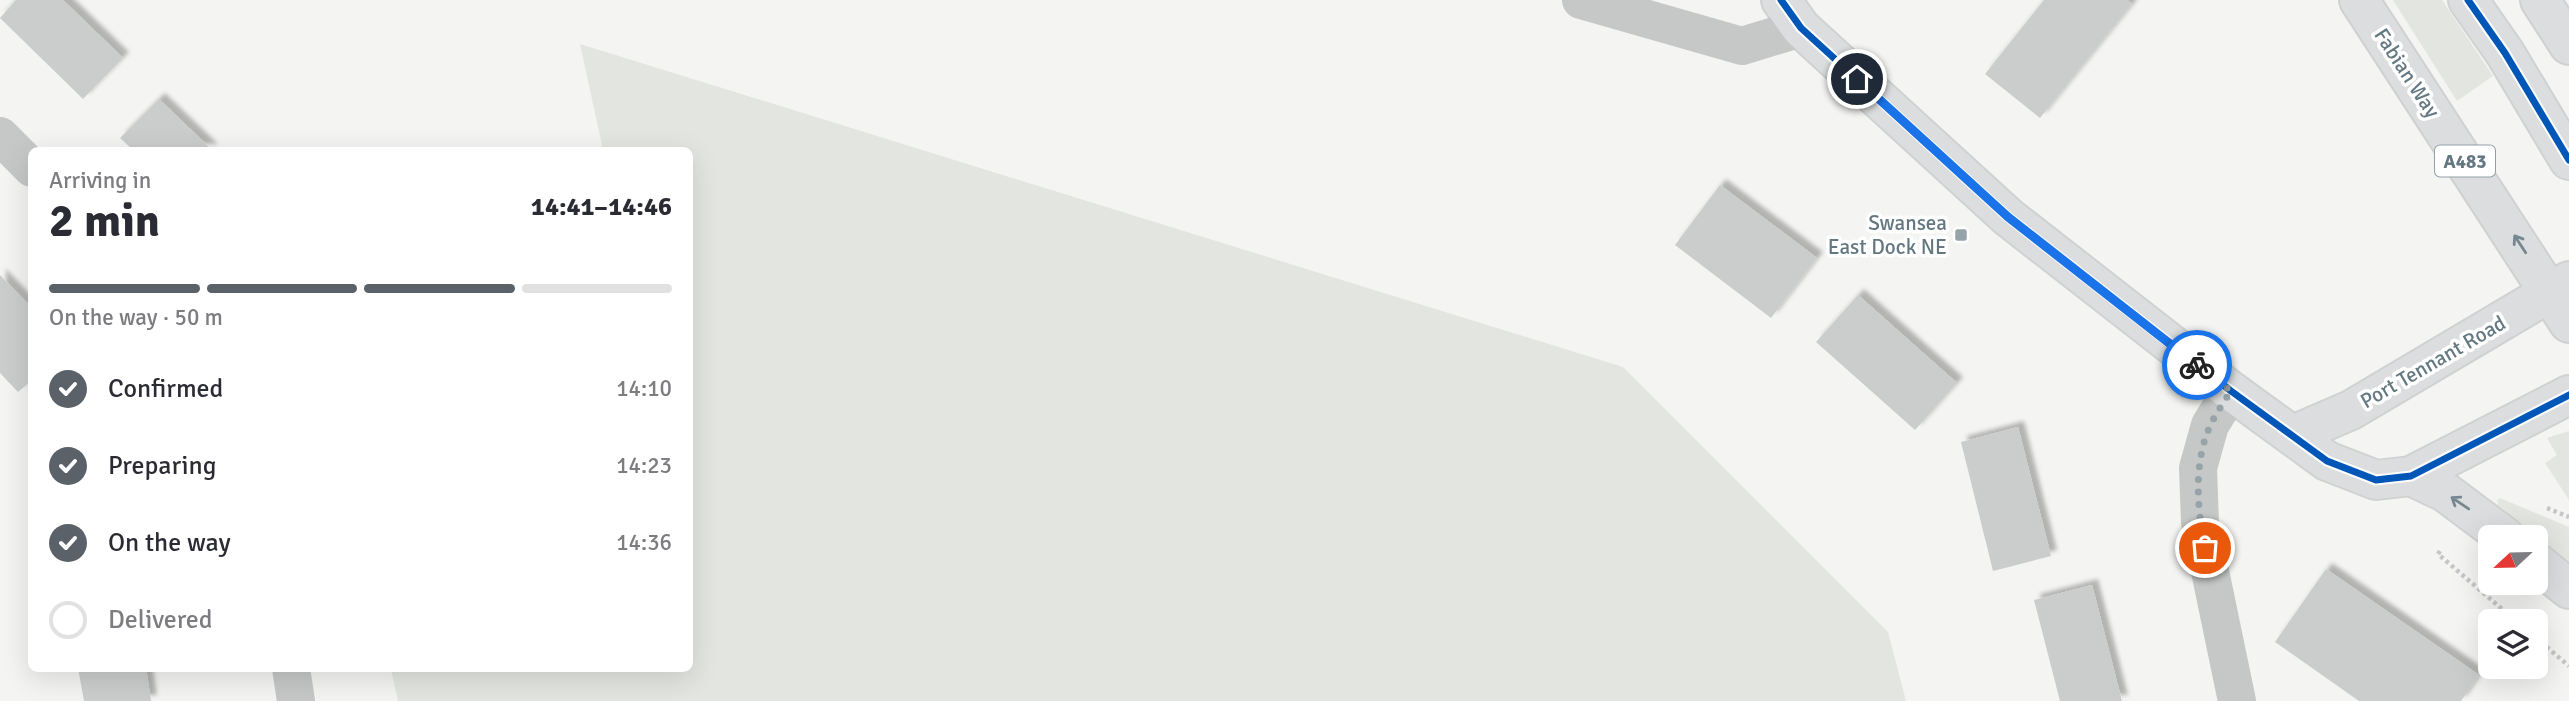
<!DOCTYPE html>
<html lang="en">
<head>
<meta charset="utf-8">
<style>
	body { margin:0; font-family:Signika,sans-serif; background:#f7f7f7; color:#2b2b33; height:100vh; display:flex; flex-direction:column; font-size:26px; white-space:nowrap }
	* { box-sizing:border-box; margin:0 }
	p { font-size:23px; color:#7c7c81 }
	.icon { flex:none; width:38px; height:38px; fill:none; stroke:currentColor; stroke-width:2; stroke-linecap:round; stroke-linejoin:round }
	.map { position:relative; flex:1; overflow:hidden }
	.side { position:absolute; left:28px; top:147px; width:665px; height:525px; display:flex; flex-direction:column; background:#fff; border-radius:10px; box-shadow:0 7px 28px #0002 }
	.side>* { flex:none }
	.needle { width:46px; rotate:248deg }
	.fabs { position:absolute; left:2478px; top:525px; display:grid; gap:14px }
	.fabs a { display:grid; place-items:center; width:70px; height:70px; border-radius:10px; background:#fff; box-shadow:0 7px 28px #0002; font-size:35px }
	.pin { position:absolute; display:grid; place-items:center; width:60px; height:60px; color:#fff; margin:-30px; border:4px solid #fff; border-radius:50%; box-shadow:0 2px 7px #0007 }
	.courier { position:absolute; display:grid; place-items:center; width:70px; height:70px; margin:-35px; border:5px solid #1a73e8; border-radius:50%; background:#fff; color:#222; box-shadow:0 2px 9px #0007 }
	.summary em { font-style:normal; font-weight:700 }
	.summary div { display:flex; flex-direction:column-reverse }
	.summary { display:flex; align-items:center; justify-content:space-between; height:119px; padding:0 21px }
	h1 { font-size:46px; font-weight:700; line-height:52px }
	.bar { display:grid; grid-template-columns:repeat(4,1fr); gap:10px 7px; align-content:center; height:84px; padding:0 21px }
	.bar i { height:9px; border-radius:5px; background:#e1e1e2 }
	.bar .on { background:#5b6168 }
	.bar p { grid-column:span 4 }
	ol { padding:0 21px; list-style:none }
	li { display:flex; align-items:center; gap:21px; height:77px }
	li p { margin-inline-start:auto }
	li .icon { padding:7px; border-radius:50%; background:#5b6168; color:#fff; stroke-width:4 }
	li:last-child { color:#7c7c81 }
	li i { width:38px; height:38px; border:4px solid #e1e1e2; border-radius:50% }
	.map>svg:first-child { display:block }
</style>
</head>
<body>
<div class="map">
<svg width="2569" height="701" viewBox="0 0 2569 701">
	<defs>
		<filter id="shadow"><feDropShadow dx="6" dy="-6" stdDeviation="2" flood-color="#0004"/></filter>
	</defs>
	<rect width="100%" height="100%" fill="#f4f4f2"/>
	<g fill="#e3e6e0">
		<path d="M2393,0H2442L2493,76L2457,101Z"/>
		<path d="M580,44L1623,367L1888,632L1906,701H398L391,669L690,668V150H603Z"/>
		<path d="M2569,431V500L2545,463L2557,455L2547,438Z"/>
		<path d="M2500,498L2569,527V563L2498,505L2497,500Z"/>
	</g>
	<g fill="#cbcdcd" filter="url(#shadow)">
		<path d="M16,0H63L123,58L83,99L0,18Z"/>
		<path d="M2044,0H2127L2132,4L2040,118L1985,74Z"/>
		<path d="M159,99L212,150H133L120,138Z"/>
		<path d="M1720,185L1817,258L1771,318L1675,245Z"/>
		<path d="M0,275L32,308V380L18,392L0,373Z"/>
		<path d="M1858,295L1957,383L1915,430L1816,342Z"/>
		<path d="M2018,427L2051,556L1993,571L1961,442Z"/>
		<path d="M2326,569L2479,675L2461,701H2359L2275,642Z"/>
		<path d="M2092,585L2122,701H2060L2034,600Z"/>
		<path d="M78,668H146L151,701H84Z"/>
	</g>
	<g fill="none" stroke-linecap="round" stroke-linejoin="round">
		<defs>
			<g id="secondary">
				<path d="M1781,0L1801,28L2008,217L2231,391L2327,461L2376,480L2411,476L2569,395"/>
				<path d="M2468,0L2505,53L2569,160"/>
				<path d="M2293,435L2351,410L2569,281"/>
				<path d="M2411,476L2445,492L2505,537"/>
				<path d="M2536,562L2569,589"/>
			</g>
			<g id="highway">
				<path d="M2359,0L2569,323"/>
				<path d="M2540,0L2569,45"/>
			</g>
		</defs>
		<use href="#secondary" stroke="#d0d2d2" stroke-width="42"/>
		<use href="#highway" stroke="#d0d0d0" stroke-width="42"/>
		<g stroke="#c4c6c7" stroke-width="4.5" stroke-dasharray="3.5 3.5" stroke-linecap="butt">
			<path d="M2547,508L2569,517"/>
			<path d="M2440,551L2438,554L2516,621"/>
			<path d="M2536,638L2569,666"/>
		</g>
		<g stroke="#c6c8c8" stroke-width="38">
			<path d="M1581,0L1742,46L1801,28"/>
			<path d="M0,136L32,168"/>
			<path d="M2231,391L2210,425L2198,468L2200,523L2237,701"/>
			<path d="M291,668L296,701"/>
		</g>
		<use href="#secondary" stroke="#dcddde" stroke-width="38"/>
		<use href="#highway" stroke="#dcddde" stroke-width="38"/>
		<defs>
			<g id="cycleway">
				<path d="M1781,0L1801,28L2008,217L2231,391L2327,461L2376,480L2411,476L2569,395"/>
				<path d="M2468,0L2505,53L2569,160"/>
			</g>
		</defs>
		<use href="#cycleway" stroke="#fff" stroke-width="11"/>
		<use href="#cycleway" stroke="#0057b8" stroke-width="7"/>
	</g>
	<defs><path id="oneway-shaft" d="M-6 0H5M1.5-3L5.5 0L1.5 3" fill="none" stroke-width="1.6" stroke-linecap="round" stroke-linejoin="round" transform="scale(1.75)"/></defs>
	<g stroke="#768790">
		<use href="#oneway-shaft" transform="translate(2520 244) rotate(-123)"/>
		<use href="#oneway-shaft" transform="translate(2460 503) rotate(-146)"/>
	</g>
	<g fill="none" stroke-linecap="round" stroke-linejoin="round">
		<path stroke="#96a3a9" stroke-width="7" stroke-dasharray="0 12.6" d="M2197,365L2231,391C2224,402 2216,413 2211,424C2193,462 2197,508 2205,548"/>
		<path stroke="#1a73e8" stroke-width="9" d="M1857,79L2008,217L2197,365"/>
	</g>
	<rect fill="#96a3a9" stroke="#fff" stroke-width="2.5" x="1954" y="228" width="14" height="14" rx="3.5"/>
	<g text-anchor="middle" stroke-width="7" stroke-linejoin="round" paint-order="stroke">
		<rect fill="#fff" stroke="#92a0a8" stroke-width="2" x="2435" y="145.5" width="60" height="31" rx="5"/>
		<g font-size="19" font-weight="bold" fill="#647882">
			<text x="2465" y="168">A483</text>
		</g>
		<g font-size="21" fill="#647882" stroke="#fff">
			<text transform="translate(2407 73) rotate(57)" y="7">Fabian Way</text>
			<text transform="translate(2433 362) rotate(-30)" y="7">Port Tennant Road</text>
		</g>
		<g font-size="21" fill="#647882" stroke="#fff" text-anchor="end">
			<text x="1947" y="230">Swansea<tspan x="1947" dy="24">East Dock NE</tspan></text>
		</g>
	</g>
</svg>
<div class="fabs">
<a><svg class="needle" viewBox="-14 -14 28 28"><path d="M0-13l5 13h-10z" fill="#e53935"/><path d="M0 13l5-13h-10z" fill="#7c7c81"/></svg></a>
<a><svg class="icon" aria-label="layers" viewBox="0 0 24 24"><path d="M12 4l9 5-9 5-9-5zM3 14l9 5 9-5"/></svg></a>
</div>
<div class="pin" style="left:2205px;top:548px;background:#ea580c"><svg class="icon" aria-label="bag" viewBox="0 0 24 24"><path d="M5 8h14l-1 12H6zM9 8a3 3 0 0 1 6 0"/></svg></div>
<div class="pin" style="left:1857px;top:79px;background:#1f2937"><svg class="icon" aria-label="home" viewBox="0 0 24 24"><path d="M3 11l9-7 9 7M6 9v11h12V9"/></svg></div>
<div class="courier" style="left:2197px;top:365px"><svg class="icon" aria-label="bike" viewBox="0 0 24 24"><circle cx="6" cy="16" r="4"/><circle cx="18" cy="16" r="4"/><path d="M6 16l4-8h5l3 8M10 8l3 8H6M13 5h3"/></svg></div>
<section class="side">
<div class="summary"><div><h1>2 min</h1><p>Arriving in</p></div><em>14:41–14:46</em></div>
<div class="bar"><i class="on"></i><i class="on"></i><i class="on"></i><i></i><p>On the way · 50 m</p></div>
<ol>
<li><svg class="icon" aria-label="check" viewBox="0 0 24 24"><path d="M5 12l5 5 9-10"/></svg>Confirmed<p>14:10</p></li>
<li><svg class="icon" aria-label="check" viewBox="0 0 24 24"><path d="M5 12l5 5 9-10"/></svg>Preparing<p>14:23</p></li>
<li><svg class="icon" aria-label="check" viewBox="0 0 24 24"><path d="M5 12l5 5 9-10"/></svg>On the way<p>14:36</p></li>
<li><i></i>Delivered</li>
</ol>
</section>
</div>
</body>
</html>
